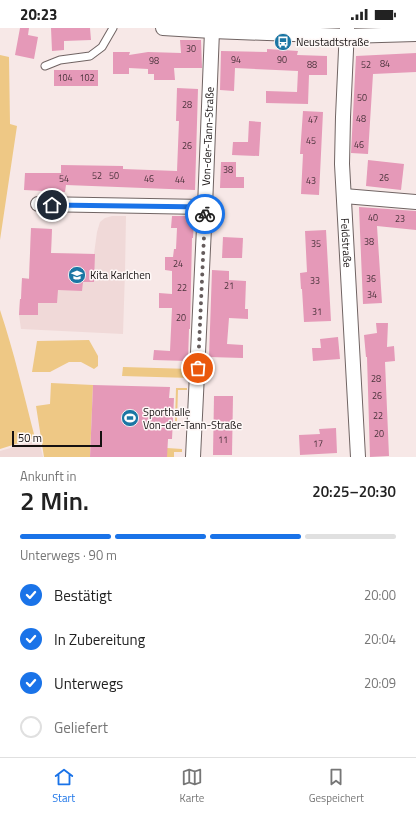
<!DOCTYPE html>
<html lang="de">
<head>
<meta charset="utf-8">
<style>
	body { margin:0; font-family:"Titillium Web",sans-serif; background:#f2f2f2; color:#222; height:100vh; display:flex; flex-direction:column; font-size:15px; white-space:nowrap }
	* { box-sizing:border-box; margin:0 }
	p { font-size:13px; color:#767676 }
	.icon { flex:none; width:22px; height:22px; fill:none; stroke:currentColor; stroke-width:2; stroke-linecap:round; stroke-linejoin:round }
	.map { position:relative; height:429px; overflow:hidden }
	.sheet { display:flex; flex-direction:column; background:#fff; flex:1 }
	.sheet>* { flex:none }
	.scale { position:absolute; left:12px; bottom:10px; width:90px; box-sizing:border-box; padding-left:4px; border:2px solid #161111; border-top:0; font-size:11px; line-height:14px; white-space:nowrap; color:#161111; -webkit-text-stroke:3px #fef8f7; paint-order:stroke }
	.pin { position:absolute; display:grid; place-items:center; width:34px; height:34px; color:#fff; margin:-17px; border:2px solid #fff; border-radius:50%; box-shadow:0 1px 4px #0007 }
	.courier { position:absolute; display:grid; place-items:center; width:40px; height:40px; margin:-20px; border:3px solid #1a73e8; border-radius:50%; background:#fff; color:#222; box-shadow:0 1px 5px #0007 }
	.summary em { font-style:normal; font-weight:600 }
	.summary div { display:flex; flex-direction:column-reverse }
	.summary { display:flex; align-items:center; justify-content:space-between; height:68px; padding:0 20px }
	h1 { font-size:26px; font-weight:600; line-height:30px }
	.bar { display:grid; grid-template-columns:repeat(4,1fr); gap:6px 4px; align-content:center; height:48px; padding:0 20px }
	.bar i { height:5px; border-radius:3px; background:#e0e0e0 }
	.bar .current { background:#1a73e8 }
	.bar p { grid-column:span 4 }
	ol { padding:0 20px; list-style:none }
	li { display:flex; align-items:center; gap:12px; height:44px }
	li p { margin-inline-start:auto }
	li .icon { padding:4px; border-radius:50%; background:#1a73e8; color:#fff; stroke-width:4 }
	li:last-child { color:#767676 }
	li i { width:22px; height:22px; border:2px solid #e0e0e0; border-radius:50% }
	.status { display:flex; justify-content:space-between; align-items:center; height:28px; padding:0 20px; background:#fff; direction:ltr }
	.status svg { height:11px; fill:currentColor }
	.tab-bar { display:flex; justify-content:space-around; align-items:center; height:56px; border-top:1px solid #e0e0e0; background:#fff; font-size:11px; color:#767676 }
	.tab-bar a { display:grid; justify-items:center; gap:2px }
	.tab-bar .current { color:#1a73e8 }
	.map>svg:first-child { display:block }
</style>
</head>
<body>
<div class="status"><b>20:23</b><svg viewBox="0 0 49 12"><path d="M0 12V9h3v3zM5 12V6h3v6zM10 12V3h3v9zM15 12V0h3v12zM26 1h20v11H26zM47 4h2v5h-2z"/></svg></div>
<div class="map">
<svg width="416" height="429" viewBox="0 0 416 429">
	<rect width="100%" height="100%" fill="#f7e8e7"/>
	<g fill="#f0d9d8">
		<path d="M112,188H126L125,244L123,306L21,301L19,287L20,271H21L22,250H29L31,200L52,201L51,225L94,226L97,204L100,194L105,190Z"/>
		<path d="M39,412L43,429H0V423Z"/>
	</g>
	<g fill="#eec885">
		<path d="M0,27L9,29L10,96L17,98L0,212Z"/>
		<path d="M0,282C14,324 24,367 35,410L0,421Z"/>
		<path d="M89,312L98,328V338L94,341L81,334H69L50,344H32L37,313Z"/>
		<path d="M123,339L191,341V350L122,348Z"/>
		<path d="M51,355L93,357L90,429H44L36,378L50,376Z"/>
		<path d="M176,360H187V362H178L177,393H175Z"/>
		<path d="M167,420L182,421V424H174V429H167Z"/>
	</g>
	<g fill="#e599b8">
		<path d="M20,0H29L28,7L38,9L34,31L15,27Z"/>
		<path d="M51,0H90L91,12L64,13V22L52,23Z"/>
		<path d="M180,12H201L202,40H174L175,52H154V46H148V41L129,40V46H113V24H130L129,27L148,24L181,25Z"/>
		<path d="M267,21L298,23L297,27L327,28V47H309L308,76L266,75V63L297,64L298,43L235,40L234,63L220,62L221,23L267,24Z"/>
		<path d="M416,25V44L373,46L368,126L351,125L356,28Z"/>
		<rect x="54" y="42" width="44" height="16"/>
		<path d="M177,60L198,61L195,162L66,157L65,164L24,162L25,145H61V137L123,138V141L177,143L179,93H176Z"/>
		<path d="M303,83L323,84L319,167L301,166L303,126H300Z"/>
		<path d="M249,93L261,94L259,128L232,127L233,114H248Z"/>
		<path d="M368,132L404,136L401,162L366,158Z"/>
		<path d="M221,134H236V149H244V160H220Z"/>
		<path d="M359,179L416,183V202L377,198L382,275L363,276Z"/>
		<path d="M172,188H190L194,193L193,210H192L190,301H189L188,333L153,332L154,322L170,323L172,280H159V265L172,266V243L165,242V229H173L174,221H176L177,200H171Z"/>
		<path d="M31,200L52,201L51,225L95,226L94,254H83L82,263L58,262L57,275H38V287H19L20,271H21L22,250L29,251Z"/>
		<path d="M326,202L331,293L304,294L302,261H301L300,245L307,244L305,203Z"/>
		<path d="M223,209L243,210L242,230H222Z"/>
		<path d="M212,242L229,243V252L246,253L245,281H248V291L229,290L227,316L243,317V330L209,329Z"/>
		<path d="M376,295H388L387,319L394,318L395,333L385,334L389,428L370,429L367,329H366L364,307L377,305Z"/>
		<path d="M338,309L340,331L313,333L312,320H321L320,311Z"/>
		<path d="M93,357L170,359L169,370H174L172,411H168L167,429H90Z"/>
		<path d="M214,368H233L232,427H213Z"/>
		<path d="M336,400L337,425L300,427L299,407L320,406L319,401Z"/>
	</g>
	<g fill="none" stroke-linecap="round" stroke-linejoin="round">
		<defs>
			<path id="lane" d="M45,38L60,32L90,28L102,19L113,0"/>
			<g id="street">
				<path d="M163,0L212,3L347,8L416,6"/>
				<path id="s1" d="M347,0L343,89L342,136L358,429"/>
				<path d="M344,168L416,174"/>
				<path d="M38,176L205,179"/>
				<path id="s2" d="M193,429L205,179L212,3"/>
			</g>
		</defs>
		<use href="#lane" stroke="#706463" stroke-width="9"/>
		<use href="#street" stroke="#706463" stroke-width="16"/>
		<use href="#lane" stroke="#fff" stroke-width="7"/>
		<use href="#street" stroke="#fff" stroke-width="14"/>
	</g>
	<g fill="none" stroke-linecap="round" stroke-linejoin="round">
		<path stroke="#655c5c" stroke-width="4" stroke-dasharray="0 7.2" d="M198,340L205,186"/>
		<path stroke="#1a73e8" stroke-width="5" d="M52,177L205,179V186"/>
	</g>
	<defs>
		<symbol id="bus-disc" viewBox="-11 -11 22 22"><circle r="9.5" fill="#1b76a4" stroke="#fef8f7"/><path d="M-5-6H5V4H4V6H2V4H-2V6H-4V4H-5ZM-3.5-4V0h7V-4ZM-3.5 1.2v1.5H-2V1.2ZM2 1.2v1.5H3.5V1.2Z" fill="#fff"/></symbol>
		<symbol id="school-disc" viewBox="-11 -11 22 22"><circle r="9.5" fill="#1b76a4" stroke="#fef8f7"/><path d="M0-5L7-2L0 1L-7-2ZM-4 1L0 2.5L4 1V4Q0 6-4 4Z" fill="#fff"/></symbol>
		<symbol id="stadium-disc" viewBox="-11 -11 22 22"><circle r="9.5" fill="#1b76a4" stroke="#fef8f7"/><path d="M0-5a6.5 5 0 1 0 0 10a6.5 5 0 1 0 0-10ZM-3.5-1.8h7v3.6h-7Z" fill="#fff"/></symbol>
	</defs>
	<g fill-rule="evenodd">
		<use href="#bus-disc" x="273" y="4" width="20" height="20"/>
		<use href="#school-disc" x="67" y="237" width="20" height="20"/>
		<use href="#stadium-disc" x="120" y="380" width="20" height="20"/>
	</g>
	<g text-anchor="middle" stroke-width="3" stroke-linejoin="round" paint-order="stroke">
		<g font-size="9" fill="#4a333b">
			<text x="191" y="24">30</text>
			<text x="236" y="35">94</text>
			<text x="282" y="35">90</text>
			<text x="154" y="36">98</text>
			<text x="385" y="39">84</text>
			<text x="312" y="40">88</text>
			<text x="366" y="40">52</text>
			<text x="65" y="53">104</text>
			<text x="87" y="53">102</text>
			<text x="362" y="73">50</text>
			<text x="187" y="80">28</text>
			<text x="361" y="94">48</text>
			<text x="313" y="95">47</text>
			<text x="311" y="116">45</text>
			<text x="359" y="120">46</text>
			<text x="187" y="121">26</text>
			<text x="228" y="145">38</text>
			<text x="97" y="151">52</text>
			<text x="114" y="151">50</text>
			<text x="384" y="153">26</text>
			<text x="64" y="154">54</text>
			<text x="149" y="154">46</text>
			<text x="180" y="155">44</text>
			<text x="311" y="156">43</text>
			<text x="373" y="193">40</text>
			<text x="400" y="194">23</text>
			<text x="369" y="217">38</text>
			<text x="316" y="219">35</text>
			<text x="178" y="239">24</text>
			<text x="371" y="254">36</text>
			<text x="315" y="256">33</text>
			<text x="229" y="261">21</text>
			<text x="182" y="263">22</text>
			<text x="372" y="270">34</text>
			<text x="317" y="287">31</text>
			<text x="181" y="293">20</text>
			<text x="376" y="354">28</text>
			<text x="377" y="371">26</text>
			<text x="378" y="391">22</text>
			<text x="379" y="409">20</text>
			<text x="223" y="415">11</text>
			<text x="318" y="419">17</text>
		</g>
		<g font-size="11" fill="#161111" stroke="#fef8f7" text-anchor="start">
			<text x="296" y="18">Neustadtstraße</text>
			<text x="90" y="251">Kita Karlchen</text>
			<text x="143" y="388">Sporthalle<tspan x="143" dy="13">Von-der-Tann-Straße</tspan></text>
		</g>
		<g font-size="11" fill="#161111" stroke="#fef8f7">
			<text dy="4" stroke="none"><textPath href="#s2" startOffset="321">Von-der-Tann-Straße</textPath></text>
			<text dy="4" stroke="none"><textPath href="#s1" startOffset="215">Feldstraße</textPath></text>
		</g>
	</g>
</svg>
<div class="scale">50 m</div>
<div class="pin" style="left:198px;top:340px;background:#ea580c"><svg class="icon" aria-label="bag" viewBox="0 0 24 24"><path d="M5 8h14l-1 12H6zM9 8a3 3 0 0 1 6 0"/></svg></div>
<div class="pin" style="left:52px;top:177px;background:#1f2937"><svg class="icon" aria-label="home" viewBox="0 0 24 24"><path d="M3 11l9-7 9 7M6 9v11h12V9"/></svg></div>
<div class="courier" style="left:205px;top:186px"><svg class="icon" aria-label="bike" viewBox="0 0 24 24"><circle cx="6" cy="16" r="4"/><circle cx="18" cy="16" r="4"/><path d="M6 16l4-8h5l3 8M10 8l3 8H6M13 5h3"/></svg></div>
</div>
<section class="sheet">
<div class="summary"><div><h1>2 Min.</h1><p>Ankunft in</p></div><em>20:25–20:30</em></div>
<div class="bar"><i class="current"></i><i class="current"></i><i class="current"></i><i></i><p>Unterwegs · 90 m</p></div>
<ol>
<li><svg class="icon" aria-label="check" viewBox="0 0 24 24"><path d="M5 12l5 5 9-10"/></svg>Bestätigt<p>20:00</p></li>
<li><svg class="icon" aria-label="check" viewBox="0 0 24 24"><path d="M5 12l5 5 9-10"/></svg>In Zubereitung<p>20:04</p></li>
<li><svg class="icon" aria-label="check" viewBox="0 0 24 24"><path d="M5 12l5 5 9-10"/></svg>Unterwegs<p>20:09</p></li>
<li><i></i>Geliefert</li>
</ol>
</section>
<nav class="tab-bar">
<a class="current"><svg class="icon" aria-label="home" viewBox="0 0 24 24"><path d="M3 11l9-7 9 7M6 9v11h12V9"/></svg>Start</a>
<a><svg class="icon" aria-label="map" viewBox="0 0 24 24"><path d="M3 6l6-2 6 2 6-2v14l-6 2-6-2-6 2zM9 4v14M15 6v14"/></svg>Karte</a>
<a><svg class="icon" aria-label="saved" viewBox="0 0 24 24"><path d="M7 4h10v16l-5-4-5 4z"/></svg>Gespeichert</a>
</nav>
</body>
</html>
